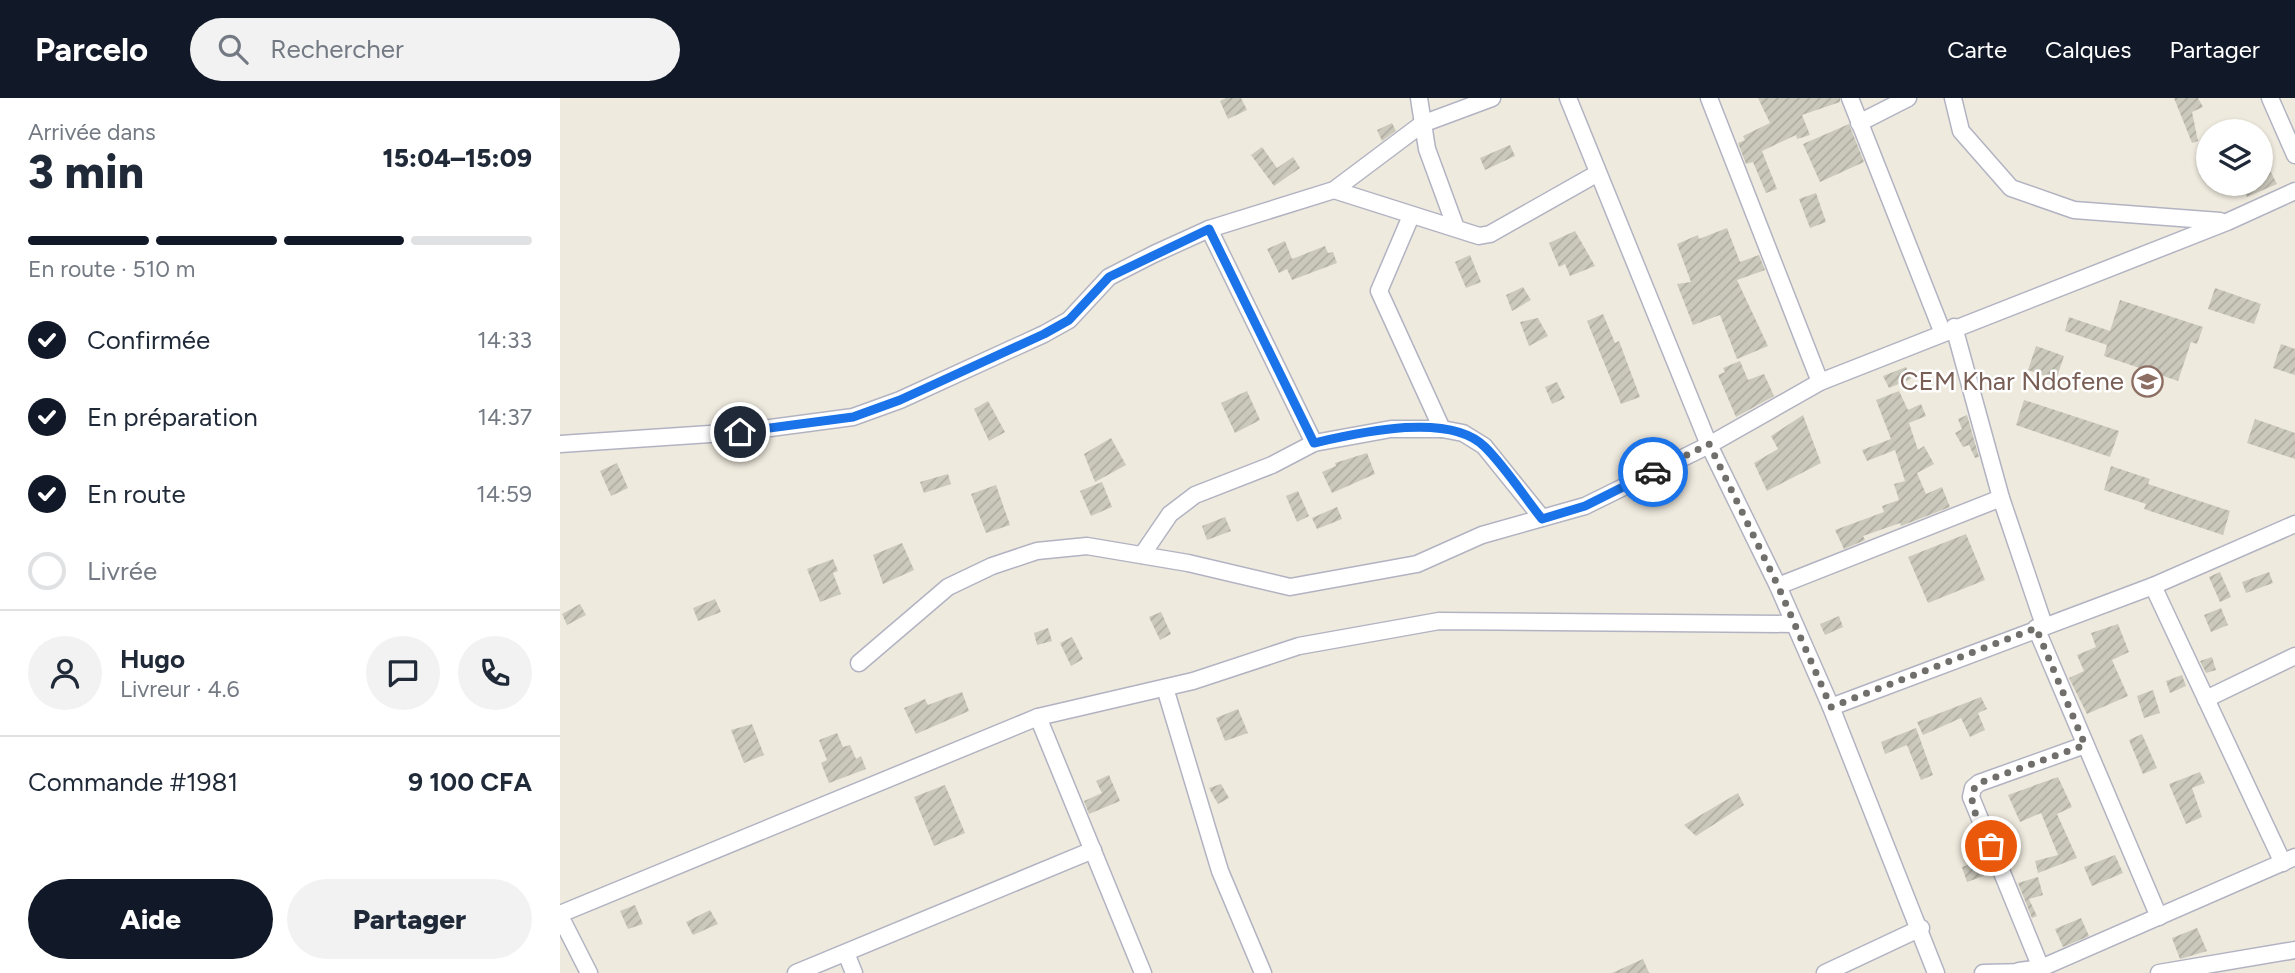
<!DOCTYPE html>
<html lang="fr">
<head>
<meta charset="utf-8">
<style>
	body { margin:0; font-family:Figtree,sans-serif; background:#f2f2f3; color:#1f2937; height:100vh; display:flex; flex-direction:column; font-size:26px; white-space:nowrap }
	* { box-sizing:border-box; margin:0 }
	p { font-size:23px; color:#747a83 }
	.icon { flex:none; width:38px; height:38px; fill:none; stroke:currentColor; stroke-width:2; stroke-linecap:round; stroke-linejoin:round }
	.map { position:relative; flex:1; overflow:hidden }
	.panel { display:flex; flex-direction:column; background:#fff; width:560px }
	.panel>* { flex:none }
	.tools { position:absolute; left:1636px; top:21px; display:grid; gap:14px }
	.tools a { display:grid; place-items:center; width:77px; height:77px; border-radius:50%; background:#fff; box-shadow:0 2px 5px #0004; font-size:35px }
	.pin { position:absolute; display:grid; place-items:center; width:60px; height:60px; color:#fff; margin:-30px; border:4px solid #fff; border-radius:50%; box-shadow:0 2px 7px #0007 }
	.courier { position:absolute; display:grid; place-items:center; width:70px; height:70px; margin:-35px; border:5px solid #1a73e8; border-radius:50%; background:#fff; color:#222; box-shadow:0 2px 9px #0007 }
	.summary em { font-style:normal; font-weight:800 }
	.summary div { display:flex; flex-direction:column-reverse }
	.summary { display:flex; align-items:center; justify-content:space-between; height:119px; padding:0 28px }
	h1 { font-size:46px; font-weight:800; line-height:52px }
	.bar { display:grid; grid-template-columns:repeat(4,1fr); gap:10px 7px; align-content:center; height:84px; padding:0 28px }
	.bar i { height:9px; border-radius:5px; background:#e0e1e3 }
	.bar .current { background:#111827 }
	.bar p { grid-column:span 4 }
	.line { display:flex; align-items:center; gap:18px; padding:0 28px; border-top:2px solid #e0e1e3 }
	.line div { flex:1 }
	.round { display:grid; place-items:center; flex:none; width:74px; height:74px; border-radius:37px; background:#f2f2f3 }
	ol { padding:0 28px; list-style:none }
	li { display:flex; align-items:center; gap:21px; height:77px }
	li p { margin-inline-start:auto }
	li .icon { padding:7px; border-radius:50%; background:#111827; color:#fff; stroke-width:4 }
	li:last-child { color:#747a83 }
	li i { width:38px; height:38px; border:4px solid #e0e1e3; border-radius:50% }
	.cta { display:flex; gap:14px; margin-top:auto; padding:14px 28px }
	.cta a { flex:1; height:80px; border-radius:42px; background:#111827; color:#fff; font-size:28px; font-weight:800; line-height:80px; text-align:center }
	.cta a+a { background:#f2f2f3; color:#1f2937 }
	header { display:flex; align-items:center; gap:42px; box-sizing:border-box; height:98px; padding:0 35px; background:#111827; color:#fff }
	header strong { font-size:33px }
	nav { display:flex; gap:38px; margin-inline-start:auto; font-size:24px }
	.search { width:490px; height:63px; background:#f2f2f3; display:flex; align-items:center; gap:18px; box-sizing:border-box; padding:0 24px; border-radius:38px; color:#747a83; font-size:26px }
	main { display:flex; flex:1; min-height:0 }
	.map>svg:first-child { display:block }
</style>
</head>
<body>
<header>
<strong>Parcelo</strong>
<div class="search"><svg class="icon" aria-label="search" viewBox="0 0 24 24"><circle cx="10" cy="10" r="6"/><path d="M15 15l6 6"/></svg>Rechercher</div>
<nav><a>Carte</a><a>Calques</a><a>Partager</a></nav>
</header>
<main>
<section class="panel">
<div class="summary"><div><h1>3 min</h1><p>Arrivée dans</p></div><em>15:04–15:09</em></div>
<div class="bar"><i class="current"></i><i class="current"></i><i class="current"></i><i></i><p>En route · 510 m</p></div>
<ol>
<li><svg class="icon" aria-label="check" viewBox="0 0 24 24"><path d="M5 12l5 5 9-10"/></svg>Confirmée<p>14:33</p></li>
<li><svg class="icon" aria-label="check" viewBox="0 0 24 24"><path d="M5 12l5 5 9-10"/></svg>En préparation<p>14:37</p></li>
<li><svg class="icon" aria-label="check" viewBox="0 0 24 24"><path d="M5 12l5 5 9-10"/></svg>En route<p>14:59</p></li>
<li><i></i>Livrée</li>
</ol>
<div class="line" style="height:126px"><a class="round"><svg class="icon" aria-label="person" viewBox="0 0 24 24"><circle cx="12" cy="8" r="4"/><path d="M4 21q1-7 8-7t8 7"/></svg></a><div><b>Hugo</b><p>Livreur · 4.6</p></div><a class="round"><svg class="icon" aria-label="chat" viewBox="0 0 24 24"><path d="M4 5h16v11H9l-5 4z"/></svg></a><a class="round"><svg class="icon" aria-label="phone" viewBox="0 0 24 24"><path d="M5 4h4l2 5-3 2q2 4 5 5l2-3 5 2v4C11 20 4 13 5 4z"/></svg></a></div>
<div class="line" style="height:91px"><div>Commande #1981</div><b>9 100 CFA</b></div>
<div class="cta"><a>Aide</a><a>Partager</a></div>
</section>
<div class="map">
<svg width="1735" height="875" viewBox="0 0 1735 875">
	<defs>
		<pattern id="building-hatch" width="6" height="6" patternUnits="userSpaceOnUse" patternTransform="scale(1.75)"><rect width="6" height="6" fill="#cbc8bc"/><path d="M-1 1l2-2M0 6l6-6M5 7l2-2" fill="none" stroke="#afaca2"/></pattern>
	</defs>
	<rect width="100%" height="100%" fill="#efeade"/>
	<g fill="url(#building-hatch)">
		<path d="M666,0H681L687,12L668,21L660,3Z"/>
		<path d="M1198,0H1280V4L1242,17L1250,37L1237,41L1236,37L1202,53L1217,91L1206,95L1193,64L1186,66L1178,45L1185,42L1183,38L1210,25Z"/>
		<path d="M1614,0H1638L1643,9L1632,14L1638,43L1632,45Z"/>
		<path d="M832,25L836,33L822,43L817,32Z"/>
		<path d="M1289,26L1304,64L1260,84L1243,46Z"/>
		<path d="M950,47L955,58L925,72L920,60Z"/>
		<path d="M702,49L717,70L733,59L740,70L714,88L691,57Z"/>
		<path d="M1711,74L1717,86L1687,99L1682,86H1701V78Z"/>
		<path d="M1256,95L1266,124L1250,130L1239,101Z"/>
		<path d="M1167,130L1180,164L1199,157L1205,172L1177,182L1208,248L1177,261L1160,217L1133,227L1117,186L1131,184L1117,146L1138,137L1139,141Z"/>
		<path d="M1015,133L1035,168L1010,178L1005,166L999,169L989,145Z"/>
		<path d="M725,143L732,161L765,148L768,155L773,154L777,165L732,182L727,171L719,175L707,151Z"/>
		<path d="M910,157L921,184L906,190L895,164Z"/>
		<path d="M963,189L971,202L952,213L946,197Z"/>
		<path d="M1655,190L1701,206L1694,226L1648,211Z"/>
		<path d="M1560,202L1643,229L1637,246L1631,244L1618,283L1544,258L1547,247L1505,233L1509,219L1550,233Z"/>
		<path d="M1043,216L1055,245L1059,243L1080,299L1061,306L1027,223Z"/>
		<path d="M978,220L988,238L969,248L960,224Z"/>
		<path d="M1721,246L1735,251V277L1713,270Z"/>
		<path d="M1476,248L1504,258L1496,282L1468,272Z"/>
		<path d="M1180,263L1188,282L1204,276L1214,298L1176,319L1158,277L1165,274L1163,270Z"/>
		<path d="M1346,269L1351,281L1329,290L1323,278Z"/>
		<path d="M997,284L1005,300L992,306L985,289Z"/>
		<path d="M687,293L700,322L675,335L661,305Z"/>
		<path d="M1339,293L1348,312L1361,306L1366,318L1349,325L1358,352L1364,348L1374,366L1357,375L1366,396L1382,389L1390,409L1341,428L1340,425L1303,438L1305,442L1284,451L1275,432L1324,414L1322,408L1339,402L1334,386L1345,383L1335,352L1307,363L1302,352L1331,341L1316,302Z"/>
		<path d="M1464,302L1559,333L1550,359L1456,327Z"/>
		<path d="M428,303L445,334L429,343L414,311Z"/>
		<path d="M1243,317L1261,365L1207,393L1194,365L1218,351L1211,338Z"/>
		<path d="M1407,317L1419,359L1415,360L1409,347L1403,349L1395,335L1402,331L1398,321Z"/>
		<path d="M1695,321L1735,335V361L1687,345Z"/>
		<path d="M551,340L566,367L535,384L524,356Z"/>
		<path d="M807,355L815,376L772,395L762,374L776,368L775,365Z"/>
		<path d="M57,365L68,390L51,398L40,373Z"/>
		<path d="M1551,368L1590,381L1588,386L1670,413L1663,437L1584,411L1586,406L1544,392Z"/>
		<path d="M388,376L391,386L364,395L360,384Z"/>
		<path d="M542,384L552,409L531,418L520,393Z"/>
		<path d="M436,387L450,427L426,435L411,396Z"/>
		<path d="M738,393L749,418L737,424L726,398Z"/>
		<path d="M777,409L782,421L757,431L752,420Z"/>
		<path d="M665,419L671,433L647,442L642,428Z"/>
		<path d="M1406,436L1425,482L1368,505L1348,459Z"/>
		<path d="M342,445L354,472L323,486L313,457Z"/>
		<path d="M273,461L278,473L273,475L281,496L260,504L247,471Z"/>
		<path d="M1660,474L1671,499L1660,504L1649,479Z"/>
		<path d="M1709,474L1713,485L1686,495L1682,484Z"/>
		<path d="M155,501L161,514L138,523L133,510Z"/>
		<path d="M20,506L26,517L7,527L2,516Z"/>
		<path d="M1661,510L1668,527L1651,534L1644,517Z"/>
		<path d="M601,514L611,536L600,542L589,519Z"/>
		<path d="M1279,518L1283,529L1265,537L1260,526Z"/>
		<path d="M1558,526L1569,554L1552,562L1568,598L1527,616L1509,580L1524,573L1517,557L1536,549L1531,535Z"/>
		<path d="M488,530L492,543L477,547L474,535Z"/>
		<path d="M512,539L523,561L511,568L500,545Z"/>
		<path d="M1652,559L1656,572L1646,575L1640,563Z"/>
		<path d="M1622,577L1626,588L1610,595L1606,583Z"/>
		<path d="M1593,592L1600,615L1584,620L1577,598Z"/>
		<path d="M402,594L409,613L356,636L344,610L365,601L368,607Z"/>
		<path d="M1421,599L1427,611L1418,615L1425,632L1410,639L1401,620L1363,637L1357,624Z"/>
		<path d="M678,611L688,635L665,643L656,620Z"/>
		<path d="M192,626L204,657L184,665L171,632Z"/>
		<path d="M1356,630L1373,677L1361,682L1347,647L1325,656L1321,644Z"/>
		<path d="M277,635L283,649L290,647L296,661L301,658L306,671L269,685L261,665L267,662L259,642Z"/>
		<path d="M1582,636L1597,670L1583,676L1569,642Z"/>
		<path d="M1640,674L1645,685L1632,690L1642,719L1626,726L1609,686Z"/>
		<path d="M549,677L560,703L529,716L524,703L542,695L536,683Z"/>
		<path d="M1498,679L1512,709L1497,716L1517,760L1478,775L1475,763L1498,757L1481,715L1460,724L1448,697Z"/>
		<path d="M661,686L669,700L658,706L649,690Z"/>
		<path d="M385,687L405,735L374,748L354,699Z"/>
		<path d="M1178,695L1184,707L1136,738L1124,727Z"/>
		<path d="M1555,757L1563,775L1532,788L1524,769Z"/>
		<path d="M1419,763L1424,778L1407,784L1402,769Z"/>
		<path d="M1478,779L1483,797L1469,801L1477,818L1472,820L1458,785Z"/>
		<path d="M75,807L83,826L68,831L60,813Z"/>
		<path d="M150,812L158,826L133,837L126,824Z"/>
		<path d="M1521,820L1529,838L1503,849L1495,831Z"/>
		<path d="M1637,830L1647,853L1620,861L1612,840Z"/>
		<path d="M1083,861L1089,875H1052Z"/>
	</g>
	<g fill="none" stroke-linecap="round" stroke-linejoin="round">
		<defs>
			<g id="minor">
				<path d="M859,0L867,51L896,130"/>
				<path d="M1008,0L1149,347L1218,488L1271,609L1376,875"/>
				<path d="M1149,0L1260,284"/>
				<path d="M1290,0L1382,233"/>
				<path d="M1393,0L1401,33L1451,90L1514,112L1660,123"/>
				<path d="M1710,0L1735,57"/>
				<path d="M1299,25L1348,0"/>
				<path d="M774,92L919,138L930,136L1038,75"/>
				<path d="M851,118L819,193L882,331"/>
				<path d="M649,131L754,345"/>
				<path d="M1394,229L1441,400"/>
				<path d="M0,346L180,334L293,319L340,302L484,236L509,222L549,179L594,156L649,131L774,92L862,26L932,0"/>
				<path d="M582,457L610,416L635,397L712,367L754,345L831,331H882L903,335L924,348L982,420"/>
				<path d="M1218,488L1441,400L1484,527"/>
				<path d="M1593,488L1723,765"/>
				<path d="M1476,530L1599,819"/>
				<path d="M299,565L388,489L432,468L477,453L527,448L628,465L730,489L857,466L922,437L1025,408L1149,347L1260,284L1667,124L1735,93"/>
				<path d="M605,590L660,773L703,875"/>
				<path d="M1646,601L1735,558"/>
				<path d="M1271,609L1593,488L1735,426"/>
				<path d="M478,619L583,875"/>
				<path d="M0,816L478,619L633,583L739,548L879,523L1234,526"/>
				<path d="M0,818L29,875"/>
				<path d="M286,855L294,875"/>
				<path d="M1481,870L1411,699L1413,690L1419,685L1525,647"/>
				<path d="M1459,873L1481,870L1735,759"/>
				<path d="M236,875L533,752"/>
				<path d="M1265,875L1361,830"/>
				<path d="M1423,875L1469,874"/>
				<path d="M1599,875L1735,852"/>
			</g>
		</defs>
		<use href="#minor" stroke="#b2b3c2" stroke-width="19"/>
		<use href="#minor" stroke="#fff" stroke-width="16"/>
	</g>
	<g fill="none" stroke-linecap="round" stroke-linejoin="round">
		<path stroke="#716f6b" stroke-width="7" stroke-dasharray="0 12.6" d="M1093,374L1149,346L1218,488L1271,609L1476,530L1525,647L1419,685C1401,699 1423,730 1431,748"/>
		<path stroke="#1a73e8" stroke-width="9" d="M180,334L293,319L340,302L484,236L509,222L549,179L649,131L754,345C798,335 890,313 925,349C946,370 963,397 982,421L1025,408L1093,374"/>
	</g>
	<defs>
		<symbol id="school-ring" viewBox="-11 -11 22 22"><circle r="9.5" fill="#fff" stroke="#8d6e63" stroke-width="1.5"/><path d="M0-5L7-2L0 1L-7-2ZM-4 1L0 2.5L4 1V4Q0 6-4 4Z" fill="#8d6e63"/></symbol>
	</defs>
	<g fill-rule="evenodd">
		<use href="#school-ring" x="1570" y="266" width="35" height="35"/>
	</g>
	<g text-anchor="middle" stroke-width="5" stroke-linejoin="round" paint-order="stroke">
		<g font-size="26" fill="#785e54" stroke="#fff" text-anchor="end">
			<text x="1564" y="292">CEM Khar Ndofene</text>
		</g>
	</g>
</svg>
<div class="tools">
<a><svg class="icon" aria-label="layers" viewBox="0 0 24 24"><path d="M12 4l9 5-9 5-9-5zM3 14l9 5 9-5"/></svg></a>
</div>
<div class="pin" style="left:1431px;top:748px;background:#ea580c"><svg class="icon" aria-label="bag" viewBox="0 0 24 24"><path d="M5 8h14l-1 12H6zM9 8a3 3 0 0 1 6 0"/></svg></div>
<div class="pin" style="left:180px;top:334px;background:#1f2937"><svg class="icon" aria-label="home" viewBox="0 0 24 24"><path d="M3 11l9-7 9 7M6 9v11h12V9"/></svg></div>
<div class="courier" style="left:1093px;top:374px"><svg class="icon" aria-label="car" viewBox="0 0 24 24"><path d="M5 17H2v-5l4-1 3-4h7l3 4 3 1v5h-3M9 17h6M6 11h13"/><circle cx="7" cy="17" r="2"/><circle cx="17" cy="17" r="2"/></svg></div>
</div>
</main>
</body>
</html>
